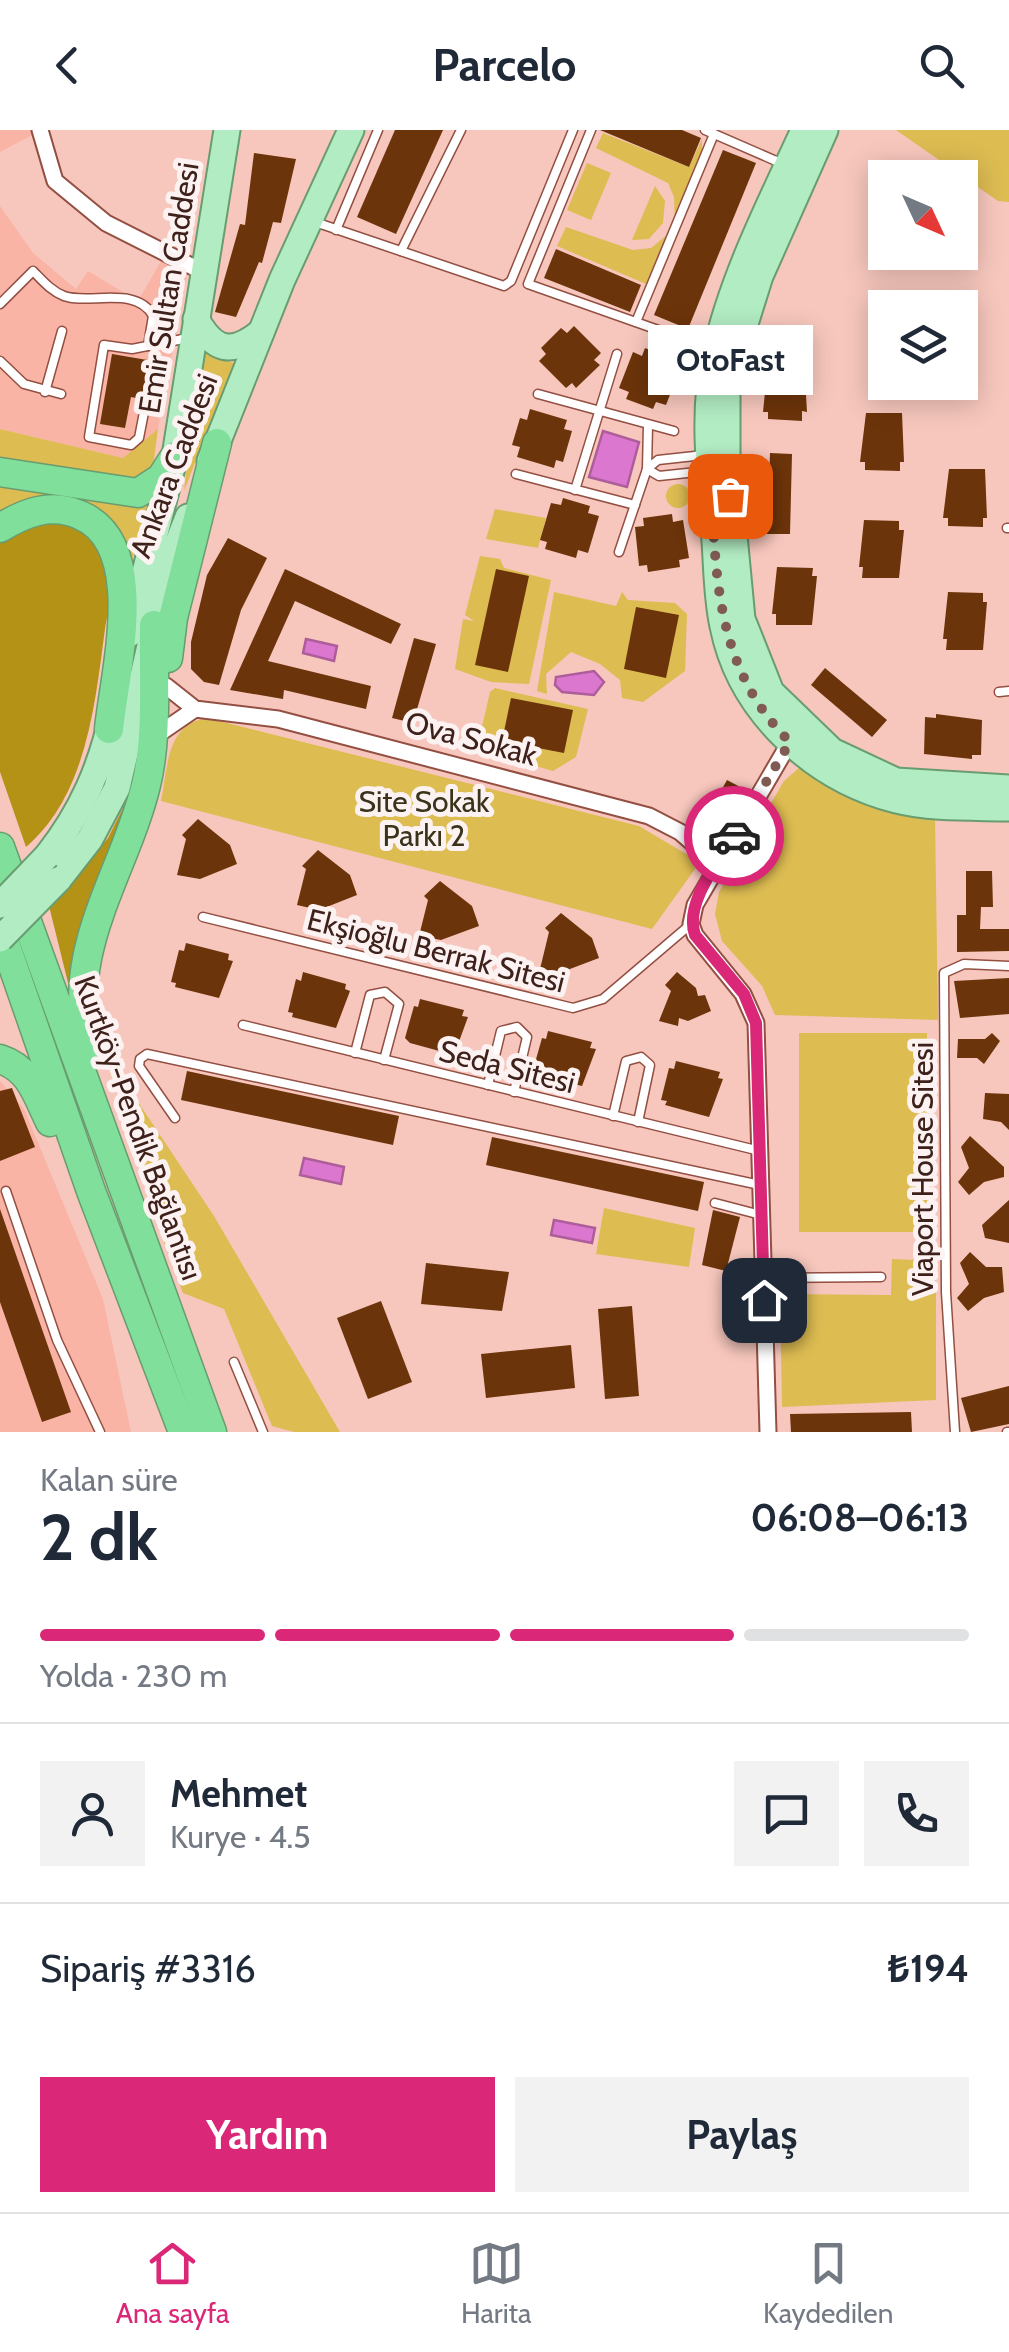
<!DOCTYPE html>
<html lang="tr">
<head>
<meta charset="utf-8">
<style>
	body { margin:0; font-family:Cabin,sans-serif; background:#f2f2f3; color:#1f2937; height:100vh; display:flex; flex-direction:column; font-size:38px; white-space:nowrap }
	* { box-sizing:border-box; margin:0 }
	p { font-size:32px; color:#747a83 }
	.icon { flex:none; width:55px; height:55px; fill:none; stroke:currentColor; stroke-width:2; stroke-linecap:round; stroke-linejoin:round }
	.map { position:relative; height:1302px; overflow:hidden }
	.details { display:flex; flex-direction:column; background:#fff; flex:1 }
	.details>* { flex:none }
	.needle { width:65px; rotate:134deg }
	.buttons { position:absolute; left:868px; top:30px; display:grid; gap:20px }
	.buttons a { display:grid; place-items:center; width:110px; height:110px; border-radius:0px; background:#fff; box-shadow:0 5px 25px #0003; font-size:50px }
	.pin { position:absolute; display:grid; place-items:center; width:85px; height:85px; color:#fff; margin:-42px; border-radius:20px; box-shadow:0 5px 15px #0006 }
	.courier { position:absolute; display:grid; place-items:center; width:100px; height:100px; margin:-50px; border:8px solid #db2777; border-radius:50%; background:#fff; color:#222; box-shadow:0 2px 12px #0007 }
	.bubble { position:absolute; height:70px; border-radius:0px; background:#fff; box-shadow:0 5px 25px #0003; font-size:32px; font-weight:700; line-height:70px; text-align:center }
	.overview em { font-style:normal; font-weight:700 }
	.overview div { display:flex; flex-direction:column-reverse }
	.overview { display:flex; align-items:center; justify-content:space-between; height:170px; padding:0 40px }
	h1 { font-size:65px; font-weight:700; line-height:75px }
	.bar { display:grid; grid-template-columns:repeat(4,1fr); gap:15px 10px; align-content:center; height:120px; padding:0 40px }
	.bar i { height:12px; border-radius:8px; background:#e0e1e3 }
	.bar .on { background:#db2777 }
	.bar p { grid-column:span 4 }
	.line { display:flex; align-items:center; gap:25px; padding:0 40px; border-top:2px solid #e0e1e3 }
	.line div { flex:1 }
	.round { display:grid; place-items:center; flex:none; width:105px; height:105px; border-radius:0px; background:#f2f2f3 }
	.button { display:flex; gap:20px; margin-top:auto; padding:20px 40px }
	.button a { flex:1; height:115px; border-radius:0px; background:#db2777; color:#fff; font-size:40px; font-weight:700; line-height:115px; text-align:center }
	.button a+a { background:#f2f2f3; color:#1f2937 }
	header { display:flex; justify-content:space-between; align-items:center; height:130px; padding:0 40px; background:#fff; font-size:45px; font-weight:700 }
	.menu { display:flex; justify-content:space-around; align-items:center; height:140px; border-top:2px solid #e0e1e3; background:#fff; font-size:28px; color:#747a83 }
	.menu a { display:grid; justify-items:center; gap:5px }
	.menu .on { color:#db2777 }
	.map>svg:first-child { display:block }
</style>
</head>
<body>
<header><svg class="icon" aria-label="back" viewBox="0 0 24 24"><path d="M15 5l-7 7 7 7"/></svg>Parcelo<svg class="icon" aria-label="search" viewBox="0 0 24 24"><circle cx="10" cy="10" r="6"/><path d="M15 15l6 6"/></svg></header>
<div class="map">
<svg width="1009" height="1302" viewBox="0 0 1009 1302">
	<rect width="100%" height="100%" fill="#f7c7bd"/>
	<g fill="#f9b4a6">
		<path d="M0,0H40V1L0,22Z"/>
		<path d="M0,76L33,123L76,159L88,141L138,171L165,124L189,133L158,299L123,328L0,299Z"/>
		<path d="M0,951L24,979L103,1169L131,1302H0Z"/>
	</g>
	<g fill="#ddbc52">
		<path d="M896,0H1009V72L998,71Z"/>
		<path d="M603,3L689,37L702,9V27L675,96L674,67L668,53L596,18Z"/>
		<path d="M587,33L611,43L591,90L567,80Z"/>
		<path d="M655,56L665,71L663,93L649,109L632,110Z"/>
		<path d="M566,97L633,120L651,118L673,100L639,184L635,182L646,154L557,116Z"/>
		<path d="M201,221L234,233L184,361Z"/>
		<path d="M0,299L123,328L158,299L152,345L143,353L0,335Z"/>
		<path d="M0,351L153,370L131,432L0,388Z"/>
		<circle cx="678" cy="366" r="12"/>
		<path d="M495,379L546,388L538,418L486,409Z"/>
		<path d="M480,426L500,429L504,438L551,450L529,554L491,552L455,539L463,489L474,491L465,485Z"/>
		<path d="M554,462L616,476L622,462L628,470L675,473L687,484L685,541L643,572L622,568L620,550L600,534L571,522L546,544L547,564L537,561Z"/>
		<path d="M495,558L588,579L576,627L553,641L532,635L536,617H532L528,634L482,624L477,618L490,562Z"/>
		<path d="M207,588L639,696L693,728L695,739L652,799L161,671C168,637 166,594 207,588Z"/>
		<path d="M800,637C841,666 884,683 935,688L938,890L775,885L762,856L722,811L715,784L719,762L784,651Z"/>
		<rect x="799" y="903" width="128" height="199"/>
		<path d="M136,969L214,1086L340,1302H294L272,1296L224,1179L183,1163L145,1061L147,1048L133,1008Z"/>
		<path d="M604,1078L695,1098L689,1137L596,1124Z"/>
		<path d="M892,1129L936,1131V1270L782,1277L780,1164L891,1165Z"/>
	</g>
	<g fill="#b49215">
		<path d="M64,391C91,404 102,416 111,446C115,461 107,484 105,499C95,573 87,665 26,717L0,642V413L30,394Z"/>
		<path d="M127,670L74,877L49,776L108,708Z"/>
	</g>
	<g fill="#dc77d0" stroke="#ad5d9a" stroke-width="2.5">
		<path d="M603,301L639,312L627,357L589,347Z"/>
		<path d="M306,509L337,516L334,531L303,523Z"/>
		<path d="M594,541L604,552L594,565L562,562L555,555L556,547Z"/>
		<path d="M304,1028L344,1037L341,1054L300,1045Z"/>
		<path d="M554,1090L595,1098L592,1113L551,1105Z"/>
	</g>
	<g fill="#6c340a">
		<path d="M395,0H443L396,104L357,87Z"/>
		<path d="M600,0H682L701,8L689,37Z"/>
		<path d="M723,20L756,33L688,199L654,185Z"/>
		<path d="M254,23L296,29L281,93L273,92L262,133L259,132L236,187L215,182L240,94L245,95Z"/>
		<path d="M556,119L641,155L630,182L544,148Z"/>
		<path d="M574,196L601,223L594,230L600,235L576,258L572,253L566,258L539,231L546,224L541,218L561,198L567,203Z"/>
		<path d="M645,218L675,230L672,236L680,239L666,275L656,272L653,279L626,269L629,262L619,258L633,222L642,226Z"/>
		<path d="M112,224L159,232L152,271L131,267L125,298L100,294Z"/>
		<path d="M768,232H804L807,282L802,281V291L768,289V282H763Z"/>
		<path d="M530,279L567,290L564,299L572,301L563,332L556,330L554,338L517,327L520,317L512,315L520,288L527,290Z"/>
		<path d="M866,283H902L904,332H900V341L865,340V332H860Z"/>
		<path d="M770,323L792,324L790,404H767Z"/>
		<path d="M949,339H985L987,388H983V397L948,396V388H943Z"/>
		<path d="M563,368L590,376L588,383L599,386L588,423L578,420L576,428L545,419L547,412L540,410L551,373L561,375Z"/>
		<path d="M672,384L673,392L683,390L689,428L679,430L680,437L648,442L647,435L639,436L635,397L644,396L643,388Z"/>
		<path d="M864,390L899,391V400H904L899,448H862L863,437H859Z"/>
		<path d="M228,408L267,428L241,480L219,555L204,552L191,539V512L207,445Z"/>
		<path d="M777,437L813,438L812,446H817L812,495H776V484H772Z"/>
		<path d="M285,439L401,494L391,514L295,471L268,531L371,556L366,579L284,560L283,569L230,560Z"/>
		<path d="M496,439L529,446L508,542L475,535Z"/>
		<path d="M948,462L983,463V472H987L983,520H946L947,509H943Z"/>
		<path d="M636,477L679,485L666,548L624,539Z"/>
		<path d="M414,508L436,514L413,593L392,588Z"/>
		<path d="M825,538L887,590L872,607L811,555Z"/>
		<path d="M511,568L573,580L564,623L502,611Z"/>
		<path d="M936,584L982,590L981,625H972V629L924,624L925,587L936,588Z"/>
		<path d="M727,650L742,658L729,680L715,672Z"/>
		<path d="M198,689L230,715L237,734L200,749L177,745L186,709L182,705Z"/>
		<path d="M318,720L350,745L357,765L319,780L297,775L306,739L302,736Z"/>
		<path d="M966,741H992L993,777H981L980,799H1009V821L957,822V785H966Z"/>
		<path d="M440,751L472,776L479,796L441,810L419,806L428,770L424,766Z"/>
		<path d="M561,783L592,808L599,828L562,842L540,839L549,802L545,798Z"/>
		<path d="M186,813L229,824L228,830L233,831L219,868L175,857L176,853L171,852L179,820L184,821Z"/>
		<path d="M303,842L346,854L345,859L350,861L336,898L292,887L293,883L288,882L296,849L301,851Z"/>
		<path d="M677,842L696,858L698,866L705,865L711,881L688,891L679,888L678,896L659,891L671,861L665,855Z"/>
		<path d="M1009,848V884L960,888L954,851Z"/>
		<path d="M420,869L464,880L462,886L468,887L454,925L410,913L405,908L414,876L418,877Z"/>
		<path d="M548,901L592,912L590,918L596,919L582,956L538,945L539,941L533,940L542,908L546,909Z"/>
		<path d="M992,903L1000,911L984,934L977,928H957L958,909H985Z"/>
		<path d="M676,931L720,942L718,948L723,949L709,987L665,975L667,971L661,970L669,938L674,939Z"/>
		<path d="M187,941L399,986L393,1015L181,970Z"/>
		<path d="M12,958L35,1017L0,1031V961Z"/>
		<path d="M985,963L1009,964V1000L1001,992L983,989Z"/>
		<path d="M970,1006L1004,1037V1047L984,1052L969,1065L958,1052L969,1038L961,1017Z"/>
		<path d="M492,1007L704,1052L698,1081L486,1035Z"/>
		<path d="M1009,1070V1113L985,1108L982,1095Z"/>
		<path d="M0,1079L71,1282L42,1292L0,1172Z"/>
		<path d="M713,1080L740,1087L726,1141L702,1135Z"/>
		<path d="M970,1122L986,1137H1002L1004,1162L984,1168L968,1181L957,1168L969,1154L960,1133Z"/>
		<path d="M426,1133L509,1142L502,1181L421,1174Z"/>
		<path d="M381,1171L412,1252L368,1269L337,1188Z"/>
		<path d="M632,1176L639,1266L605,1269L598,1179Z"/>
		<path d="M571,1215L575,1258L486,1268L481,1224Z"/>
		<path d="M1009,1256V1294L971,1302L961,1268Z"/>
		<path d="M911,1282L912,1302H791L790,1284Z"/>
	</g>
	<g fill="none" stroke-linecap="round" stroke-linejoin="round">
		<defs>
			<g id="service">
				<path d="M591,0L528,154L712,219"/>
				<path d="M705,0L783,34"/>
				<path d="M312,91L504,156L511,151L573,0"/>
				<path d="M336,100L378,0"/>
				<path d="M401,121L461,0"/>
				<path d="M0,174L33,141C42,150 51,161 64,166C89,175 137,155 153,186L148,216"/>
				<path d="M636,192L714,4"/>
				<path d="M0,231L24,254L61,264"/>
				<path d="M45,262L62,201"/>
				<path d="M538,264L674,301"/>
				<path d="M145,277L139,308L131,315L89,307L104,215L132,219L188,208"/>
				<path d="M647,339L659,346L706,341"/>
				<path d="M647,339L658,330L704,325"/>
				<path d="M516,344L635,375"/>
				<path d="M575,360L617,224"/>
				<path d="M1007,398H1009"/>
				<path d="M619,422L647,339L648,295"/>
				<path d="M999,562L1009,561"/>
				<path d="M203,787L573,878L603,869L691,794"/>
				<path d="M243,895L760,1021"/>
				<path d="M355,923L370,865L385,862L399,874L384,930"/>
				<path d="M488,955L501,901L517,897L527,907L514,962"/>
				<path d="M613,986L626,931L641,927L650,935L638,992"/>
				<path d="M175,988L139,936L140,929L147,924L760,1055"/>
				<path d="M6,1061L57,1210L100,1302"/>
				<path d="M715,1073L761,1085"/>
				<path d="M763,1148L881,1147"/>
				<path d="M728,1168L763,1170"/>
				<path d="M234,1232L263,1302"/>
				<path d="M955,1302L946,1162L944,843L964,834L1009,836"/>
				<path d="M1007,1302H1009"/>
			</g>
			<g id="minor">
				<path d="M40,0L55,51L106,93L203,142"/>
				<path d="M166,556L195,579L278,589L649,686L680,702L717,734"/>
				<path d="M163,601L195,579"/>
				<path d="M768,1302L756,893L743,864L695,805L691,794L695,775L794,605"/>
			</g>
			<g id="primary">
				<path d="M804,0C771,72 732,147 715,225C702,283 710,340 714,398C717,430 716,465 723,496C740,582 814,649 896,670C932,679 972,677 1009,678"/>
				<path d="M825,0L760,146L727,251V332L742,489L771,562L832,621L896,651L1009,658"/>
				<path d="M196,189C214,221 231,226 261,202"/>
				<path d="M210,331L282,150L351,0"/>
				<path d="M129,504L175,326L227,0"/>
				<path d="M47,726C82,682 101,637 113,583"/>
				<path d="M58,750L90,709L117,658L168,438L188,387"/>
			</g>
			<g id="motorway">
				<path d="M0,342L138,363L161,348L175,326"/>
				<path d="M0,398C24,383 51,372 80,385C149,414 115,540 109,599"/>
				<path d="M168,528L173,488L217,313"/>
				<path d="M0,717L212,1302"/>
				<path d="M0,799L91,1061L183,1302"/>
				<path d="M91,920C61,824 124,745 146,655C158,606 153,546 154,495"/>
				<path d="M0,929C31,939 37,966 50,992"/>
			</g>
		</defs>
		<use href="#service" stroke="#934f42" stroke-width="11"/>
		<use href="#minor" stroke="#934f42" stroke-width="19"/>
		<use href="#primary" stroke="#699c6f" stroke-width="29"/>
		<use href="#motorway" stroke="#699c6f" stroke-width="31"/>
		<use href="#service" stroke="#fff" stroke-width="8"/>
		<use href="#minor" stroke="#fff" stroke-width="15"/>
		<use href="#primary" stroke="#b2ecc3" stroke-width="25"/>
		<use href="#motorway" stroke="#7fdf9b" stroke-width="28"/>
		<defs>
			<g id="primary-bridge">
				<path d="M0,775L47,726"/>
				<path d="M0,809L58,750"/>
			</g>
		</defs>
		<use href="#primary-bridge" stroke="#699c6f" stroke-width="29" stroke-linecap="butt"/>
		<use href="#primary-bridge" stroke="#b2ecc3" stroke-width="25"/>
	</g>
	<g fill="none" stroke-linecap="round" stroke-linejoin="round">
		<path stroke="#7f5b54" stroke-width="10" stroke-dasharray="0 18" d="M730,366L727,332L709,334C717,437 711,534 790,612L734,706"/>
		<path stroke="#db2777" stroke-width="12" d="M734,706C718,733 684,773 695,805L744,864L756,893L764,1170"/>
	</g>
	<g text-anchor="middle" stroke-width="10" stroke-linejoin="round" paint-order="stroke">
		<g font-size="30" fill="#3f211c" stroke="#fbf2f1">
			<text transform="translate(169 158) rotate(-81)" y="10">Emir Sultan Caddesi</text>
			<text transform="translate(174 336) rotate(-69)" y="10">Ankara Caddesi</text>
			<text transform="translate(471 609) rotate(15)" y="10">Ova Sokak</text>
			<text transform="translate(436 821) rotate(14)" y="10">Ekşioğlu Berrak Sitesi</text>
			<text transform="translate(507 937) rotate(14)" y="10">Seda Sitesi</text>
			<text transform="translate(138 998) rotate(70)" y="10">Kurtköy-Pendik Bağlantısı</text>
			<text transform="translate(923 1039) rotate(-90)" y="10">Viaport House Sitesi</text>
		</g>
		<g font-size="30" fill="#3a321b" stroke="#fbf2f1">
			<text x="424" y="682">Site Sokak<tspan x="424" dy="34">Parkı 2</tspan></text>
		</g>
	</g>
</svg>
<div class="buttons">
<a><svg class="needle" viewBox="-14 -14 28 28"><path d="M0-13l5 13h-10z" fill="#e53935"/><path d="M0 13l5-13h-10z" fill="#747a83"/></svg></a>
<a><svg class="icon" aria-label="layers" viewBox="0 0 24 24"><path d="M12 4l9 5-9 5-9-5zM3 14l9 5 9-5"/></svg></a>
</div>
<div class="pin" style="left:730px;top:366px;background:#ea580c"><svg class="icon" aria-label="bag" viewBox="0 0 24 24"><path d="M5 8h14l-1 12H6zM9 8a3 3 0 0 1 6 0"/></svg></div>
<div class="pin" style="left:764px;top:1170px;background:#1f2937"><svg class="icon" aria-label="home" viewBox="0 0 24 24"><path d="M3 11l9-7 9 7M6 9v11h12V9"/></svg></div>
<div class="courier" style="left:734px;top:706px"><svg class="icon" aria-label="car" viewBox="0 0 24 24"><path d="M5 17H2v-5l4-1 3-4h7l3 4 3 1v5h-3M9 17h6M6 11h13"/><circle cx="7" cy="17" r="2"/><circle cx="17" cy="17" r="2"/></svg></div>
<div class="bubble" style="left:648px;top:195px;width:165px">OtoFast</div>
</div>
<section class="details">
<div class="overview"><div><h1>2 dk</h1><p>Kalan süre</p></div><em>06:08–06:13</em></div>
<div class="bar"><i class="on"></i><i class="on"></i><i class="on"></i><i></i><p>Yolda · 230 m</p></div>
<div class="line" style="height:180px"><a class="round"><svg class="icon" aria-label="person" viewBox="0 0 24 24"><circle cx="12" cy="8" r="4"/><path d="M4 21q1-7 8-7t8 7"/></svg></a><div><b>Mehmet</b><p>Kurye · 4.5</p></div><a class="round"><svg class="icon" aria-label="chat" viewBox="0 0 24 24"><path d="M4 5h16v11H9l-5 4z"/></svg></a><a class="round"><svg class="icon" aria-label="phone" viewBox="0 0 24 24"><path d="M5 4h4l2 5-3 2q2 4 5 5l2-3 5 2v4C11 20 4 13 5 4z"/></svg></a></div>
<div class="line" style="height:130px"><div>Sipariş #3316</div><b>₺194</b></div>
<div class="button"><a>Yardım</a><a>Paylaş</a></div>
</section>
<nav class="menu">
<a class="on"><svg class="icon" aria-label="home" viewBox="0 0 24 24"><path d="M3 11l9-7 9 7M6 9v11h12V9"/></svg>Ana sayfa</a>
<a><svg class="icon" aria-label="map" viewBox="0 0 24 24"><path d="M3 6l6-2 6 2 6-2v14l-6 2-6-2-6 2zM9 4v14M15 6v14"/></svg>Harita</a>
<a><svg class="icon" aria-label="saved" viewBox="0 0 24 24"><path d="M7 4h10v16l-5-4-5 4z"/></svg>Kaydedilen</a>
</nav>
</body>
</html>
